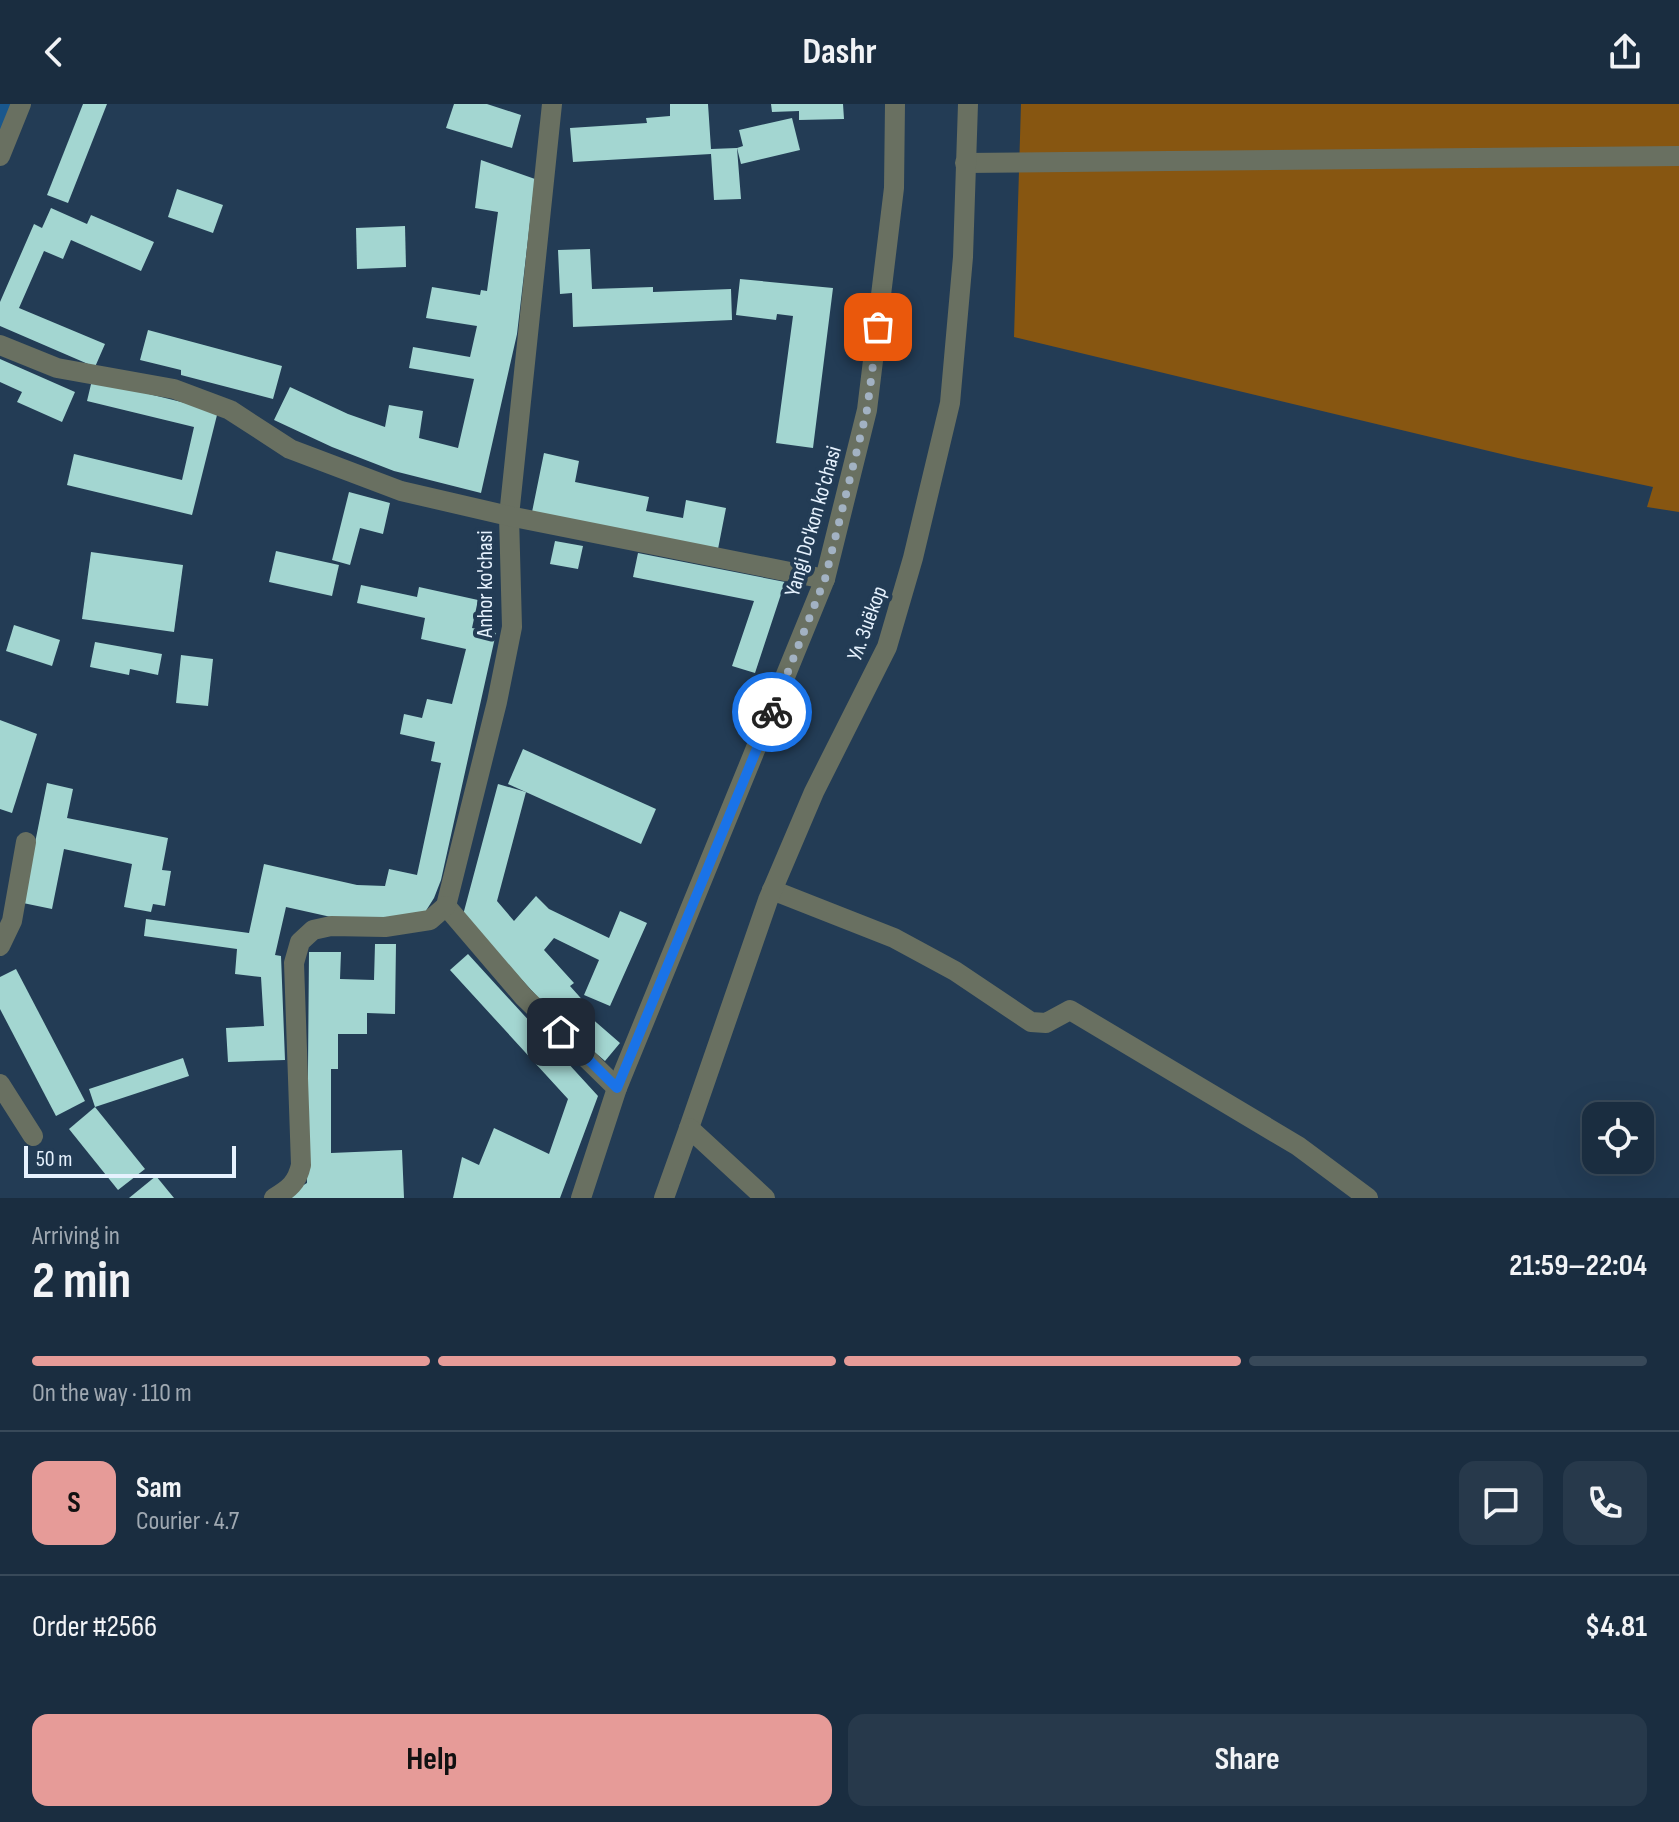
<!DOCTYPE html>
<html lang="en">
<head>
<meta charset="utf-8">
<style>
	body { margin:0; font-family:"Sofia Sans Condensed",sans-serif; background:#27394b; color:#f1f3f6; height:100vh; display:flex; flex-direction:column; font-size:30px; white-space:nowrap }
	* { box-sizing:border-box; margin:0 }
	p { font-size:26px; color:#9fa8b1 }
	.icon { flex:none; width:44px; height:44px; fill:none; stroke:currentColor; stroke-width:2; stroke-linecap:round; stroke-linejoin:round }
	.map { position:relative; height:1094px; overflow:hidden }
	.drawer { display:flex; flex-direction:column; background:#1a2d40; flex:1 }
	.drawer>* { flex:none }
	.controls { position:absolute; left:1582px; top:998px; display:grid; gap:16px }
	.controls a { display:grid; place-items:center; width:72px; height:72px; border-radius:16px; background:#1a2d40; box-shadow:0 8px 32px #0002,0 0 0 2px #384959; font-size:40px }
	.scale { position:absolute; left:24px; bottom:20px; width:212px; box-sizing:border-box; padding-left:8px; border:4px solid #e6f2fe; border-top:0; font-size:22px; line-height:28px; white-space:nowrap; color:#e6f2fe; -webkit-text-stroke:6px #233c55; paint-order:stroke }
	.pin { position:absolute; display:grid; place-items:center; width:68px; height:68px; color:#fff; margin:-34px; border-radius:16px; box-shadow:0 4px 12px #0006 }
	.courier { position:absolute; display:grid; place-items:center; width:80px; height:80px; margin:-40px; border:6px solid #1a73e8; border-radius:50%; background:#fff; color:#222; box-shadow:0 2px 10px #0007 }
	.summary em { font-style:normal; font-weight:700 }
	.summary div { display:flex; flex-direction:column-reverse }
	.summary { display:flex; align-items:center; justify-content:space-between; height:136px; padding:0 32px }
	h1 { font-size:52px; font-weight:700; line-height:60px }
	.bar { display:grid; grid-template-columns:repeat(4,1fr); gap:12px 8px; align-content:center; height:96px; padding:0 32px }
	.bar i { height:10px; border-radius:6px; background:#384959 }
	.bar .on { background:#e69b98 }
	.bar p { grid-column:span 4 }
	.line { display:flex; align-items:center; gap:20px; padding:0 32px; border-top:2px solid #384959 }
	.line div { flex:1 }
	.round { display:grid; place-items:center; flex:none; width:84px; height:84px; border-radius:16px; background:#27394b }
	.cta { display:flex; gap:16px; margin-top:auto; padding:16px 32px }
	.cta a { flex:1; height:92px; border-radius:16px; background:#e69b98; color:#111; font-size:32px; font-weight:700; line-height:92px; text-align:center }
	.cta a+a { background:#27394b; color:#f1f3f6 }
	header { display:flex; justify-content:space-between; align-items:center; height:104px; padding:0 32px; background:#1a2d40; font-size:36px; font-weight:700 }
	.map>svg:first-child { display:block }
</style>
</head>
<body>
<header><svg class="icon" aria-label="back" viewBox="0 0 24 24"><path d="M15 5l-7 7 7 7"/></svg>Dashr<svg class="icon" aria-label="share" viewBox="0 0 24 24"><path d="M12 15V3M7 8l5-5 5 5M5 13v7h14v-7"/></svg></header>
<div class="map">
<svg width="1679" height="1094" viewBox="0 0 1679 1094">
	<rect width="100%" height="100%" fill="#233c55"/>
	<path fill="#875611" d="M1021,0H1679V408L1647,403L1653,383L1518,354L1014,233Z"/>
	<g fill="none" stroke-linecap="round" stroke-linejoin="round">
		<path stroke="#19578d" stroke-width="50" d="M0,2L1,0"/>
	</g>
	<g fill="#a3d6d1">
		<path d="M83,0H107L68,99L47,91Z"/>
		<path d="M454,0H487L521,11L512,44L446,24Z"/>
		<path d="M670,0H708L711,45L737,44L741,95L714,96L711,50L573,58L570,24L647,19L646,14L670,12Z"/>
		<path d="M771,0H843L844,15L799,16V7L772,8Z"/>
		<path d="M792,14L800,46L741,60L737,44L743,42L739,26Z"/>
		<path d="M481,56L535,75L517,230L481,389L394,367L332,343L274,316L290,283L348,310L385,323L389,301L423,307L419,334L458,344L474,275L409,264L413,243L470,253L477,222L426,214L432,183L480,191L481,186L487,187L498,108L475,104Z"/>
		<path d="M177,85L223,101L213,129L168,113Z"/>
		<path d="M51,104L87,120L91,111L154,138L141,167L71,136L63,155L44,147L19,204L105,240L95,263L0,222V198L34,120L42,124Z"/>
		<path d="M405,122L406,163L357,165L356,124Z"/>
		<path d="M590,145L592,185L653,183V188L731,185L732,216L573,223L572,189L560,190L558,146Z"/>
		<path d="M740,175L833,184L813,344L776,339L793,212L777,210L776,216L736,211Z"/>
		<path d="M148,226L282,262L273,295L181,271V266L140,256Z"/>
		<path d="M0,255L75,288L62,318L17,298L22,288L0,278Z"/>
		<path d="M92,276L218,307L192,411L67,381L74,350L182,376L194,323L87,297Z"/>
		<path d="M544,349L579,357L575,378L649,393L646,407L683,414L686,396L726,404L718,445L532,408Z"/>
		<path d="M349,388L390,399L383,430L360,424L350,461L332,456Z"/>
		<path d="M555,437L583,442L578,465L550,460Z"/>
		<path d="M276,447L339,461L332,492L269,478Z"/>
		<path d="M91,448L183,461L174,528L82,515Z"/>
		<path d="M638,449L785,478L755,569L732,562L754,497L633,473Z"/>
		<path d="M361,481L417,493L419,483L478,496L472,524L496,529L441,776L434,794L422,813L349,817L286,803L275,851L281,852L285,956L228,958L226,924L264,922L261,873L235,870L237,845L144,832L146,815L249,829L264,760L357,781L385,782L389,765L417,771L441,659L431,657L435,638L400,630L404,610L422,614L427,595L452,600L466,545L421,535L425,514L357,499Z"/>
		<path d="M14,521L60,536L52,562L6,547Z"/>
		<path d="M95,538L162,550L158,571L130,565L129,571L90,563Z"/>
		<path d="M181,551L213,555L208,602L176,599Z"/>
		<path d="M0,616L37,630L12,709L0,705Z"/>
		<path d="M523,645L656,705L641,740L508,680Z"/>
		<path d="M47,679L73,685L67,714L168,734L162,766L171,767L165,802L153,800L151,808L124,803L132,760L64,745L52,805L23,799Z"/>
		<path d="M498,680L526,688L497,797L514,817L536,792L549,805L609,834L620,807L647,819L610,902L584,891L599,856L554,834L544,846L574,879L570,882L587,901L582,906L620,939L605,957L564,922L463,811Z"/>
		<path d="M375,840H396L395,910L367,909V930H338V965H331V1049L402,1046L404,1094H282L307,1079L309,848H341L340,875L374,876Z"/>
		<path d="M468,850L598,992L560,1094H453L462,1053L479,1061L494,1024L549,1050L568,995L450,866Z"/>
		<path d="M16,865L85,997L56,1012L0,905V873Z"/>
		<path d="M183,954L189,972L95,1003L89,985Z"/>
		<path d="M95,1003L145,1065L118,1086L69,1025Z"/>
		<path d="M156,1072L174,1094H129Z"/>
	</g>
	<g fill="none" stroke-linecap="round" stroke-linejoin="round">
		<g stroke="#697061" stroke-width="20">
			<path d="M552,0L509,412L512,523L497,598L446,802L523,892L617,984"/>
			<path d="M0,52L21,0"/>
			<path d="M965,59L1679,52"/>
			<path d="M0,241L57,264L174,285L230,306L290,345L401,387L509,412L825,475"/>
			<path d="M772,786L894,834L955,867L1031,918L1046,919L1070,906L1298,1042L1368,1094"/>
			<path d="M0,842L12,817L26,738"/>
			<path d="M0,980L33,1032"/>
			<path d="M689,1024L768,796L814,688L887,543L913,454L950,299L963,153L968,0"/>
			<path d="M274,1094C289,1085 297,1079 301,1061L294,859L300,838L313,826L331,822L385,823L430,816L446,802"/>
			<path d="M581,1094L617,984L825,475L867,306L894,84L895,0"/>
			<path d="M664,1094L689,1024L765,1094"/>
		</g>
	</g>
	<g fill="none" stroke-linecap="round" stroke-linejoin="round">
		<path stroke="#a2b2c3" stroke-width="8" stroke-dasharray="0 14.4" d="M772,608L825,475L867,306L878,223"/>
		<path stroke="#1a73e8" stroke-width="10" d="M561,928L617,984L772,608"/>
	</g>
	<g text-anchor="middle" stroke-width="8" stroke-linejoin="round" paint-order="stroke">
		<g font-size="22" fill="#e6f2fe" stroke="#233c55">
			<text transform="translate(812 417) rotate(-74)" y="8">Yangi Do'kon ko'chasi</text>
			<text transform="translate(484 480) rotate(-90)" y="8">Anhor ko'chasi</text>
			<text transform="translate(866 519) rotate(-70)" y="8">Ул. Зиёкор</text>
		</g>
	</g>
</svg>
<div class="controls">
<a><svg class="icon" aria-label="locate" viewBox="0 0 24 24"><circle cx="12" cy="12" r="6"/><path d="M12 2v4M12 18v4M2 12h4M18 12h4"/></svg></a>
</div>
<div class="scale">50 m</div>
<div class="pin" style="left:878px;top:223px;background:#ea580c"><svg class="icon" aria-label="bag" viewBox="0 0 24 24"><path d="M5 8h14l-1 12H6zM9 8a3 3 0 0 1 6 0"/></svg></div>
<div class="pin" style="left:561px;top:928px;background:#1f2937"><svg class="icon" aria-label="home" viewBox="0 0 24 24"><path d="M3 11l9-7 9 7M6 9v11h12V9"/></svg></div>
<div class="courier" style="left:772px;top:608px"><svg class="icon" aria-label="bike" viewBox="0 0 24 24"><circle cx="6" cy="16" r="4"/><circle cx="18" cy="16" r="4"/><path d="M6 16l4-8h5l3 8M10 8l3 8H6M13 5h3"/></svg></div>
</div>
<section class="drawer">
<div class="summary"><div><h1>2 min</h1><p>Arriving in</p></div><em>21:59–22:04</em></div>
<div class="bar"><i class="on"></i><i class="on"></i><i class="on"></i><i></i><p>On the way · 110 m</p></div>
<div class="line" style="height:144px"><b class="round" style="background:#e69b98;color:#111">S</b><div><b>Sam</b><p>Courier · 4.7</p></div><a class="round"><svg class="icon" aria-label="chat" viewBox="0 0 24 24"><path d="M4 5h16v11H9l-5 4z"/></svg></a><a class="round"><svg class="icon" aria-label="phone" viewBox="0 0 24 24"><path d="M5 4h4l2 5-3 2q2 4 5 5l2-3 5 2v4C11 20 4 13 5 4z"/></svg></a></div>
<div class="line" style="height:104px"><div>Order #2566</div><b>$4.81</b></div>
<div class="cta"><a>Help</a><a>Share</a></div>
</section>
</body>
</html>
